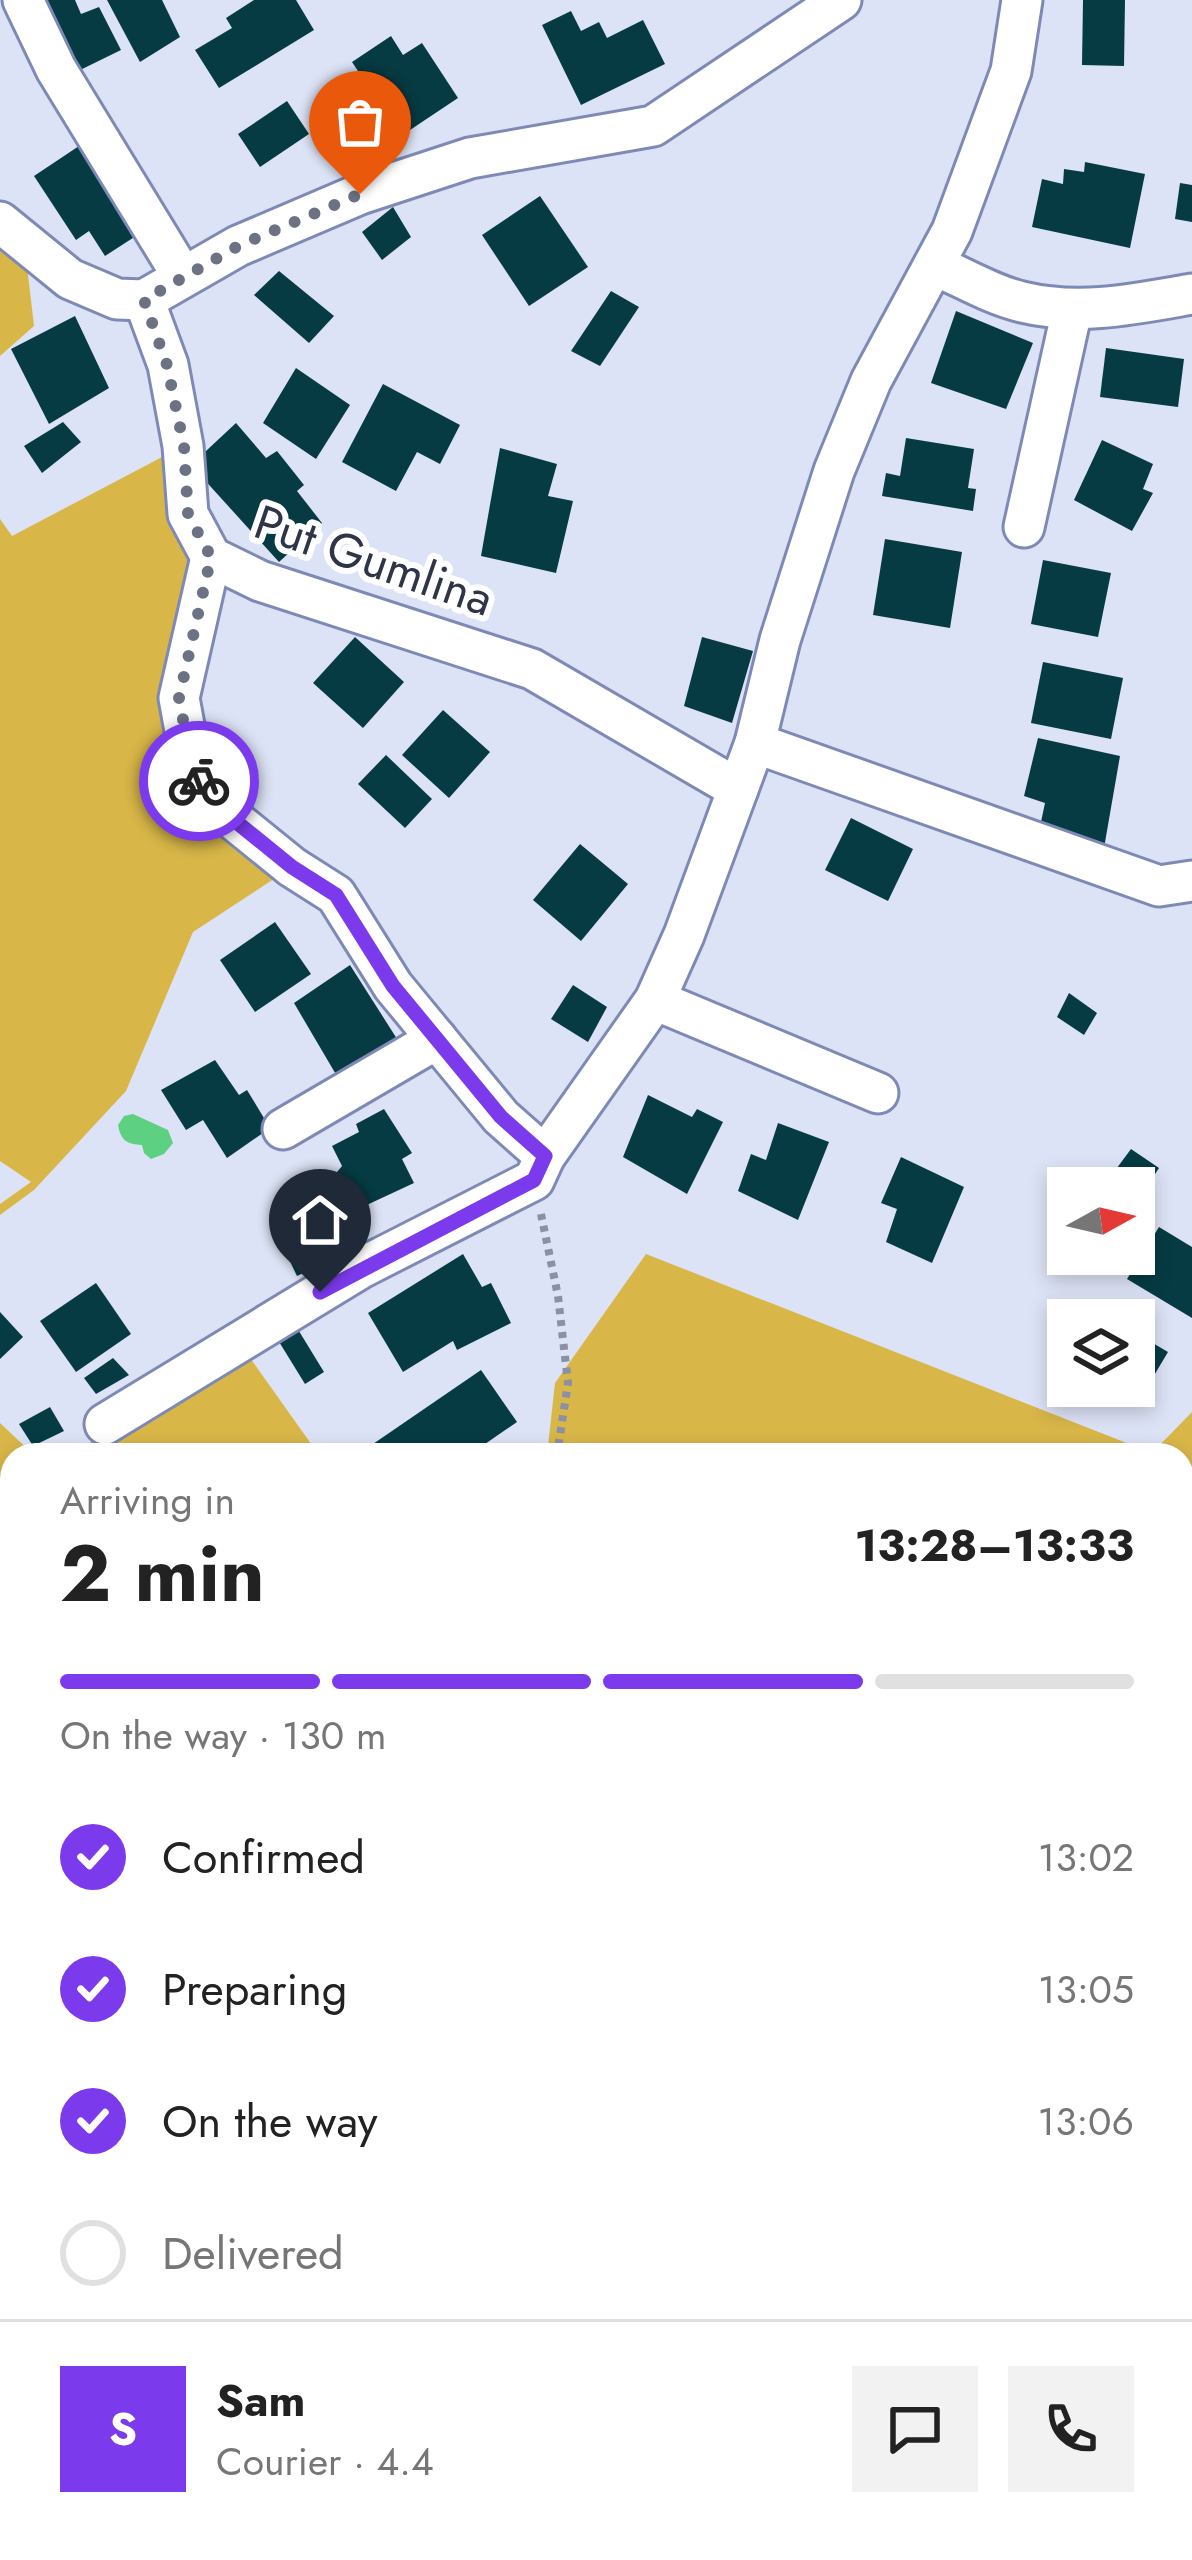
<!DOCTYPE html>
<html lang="en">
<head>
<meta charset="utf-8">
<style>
	body { margin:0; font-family:Jost,sans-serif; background:#f2f2f2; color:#222; height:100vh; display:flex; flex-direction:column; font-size:45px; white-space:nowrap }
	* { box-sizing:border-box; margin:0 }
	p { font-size:39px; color:#767676 }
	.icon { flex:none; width:66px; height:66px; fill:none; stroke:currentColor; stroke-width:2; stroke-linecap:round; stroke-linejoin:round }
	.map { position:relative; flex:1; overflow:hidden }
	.drawer { position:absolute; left:0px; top:1443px; width:1194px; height:1119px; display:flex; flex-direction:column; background:#fff; border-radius:36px 36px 0 0; box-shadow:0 6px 18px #0003 }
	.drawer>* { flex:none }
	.needle { width:78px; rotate:82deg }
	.buttons { position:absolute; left:1047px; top:1167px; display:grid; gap:24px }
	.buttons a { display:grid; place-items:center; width:108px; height:108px; border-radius:0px; background:#fff; box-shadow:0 6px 18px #0003; font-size:60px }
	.pin { position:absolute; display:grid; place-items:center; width:102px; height:102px; color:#fff; margin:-123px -51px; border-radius:50% 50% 50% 0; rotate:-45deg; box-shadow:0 0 12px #0007 }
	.pin .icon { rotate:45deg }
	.courier { position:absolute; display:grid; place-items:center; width:120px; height:120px; margin:-60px; border:9px solid #7c3aed; border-radius:50%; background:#fff; color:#222; box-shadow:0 3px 15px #0007 }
	.headline em { font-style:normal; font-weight:700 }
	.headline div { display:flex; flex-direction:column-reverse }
	.headline { display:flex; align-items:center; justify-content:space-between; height:204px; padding:0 60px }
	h1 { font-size:78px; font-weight:700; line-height:90px }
	.bar { display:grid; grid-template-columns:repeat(4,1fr); gap:18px 12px; align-content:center; height:144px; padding:0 60px }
	.bar i { height:15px; border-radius:9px; background:#e0e0e0 }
	.bar .on { background:#7c3aed }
	.bar p { grid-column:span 4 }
	.line { display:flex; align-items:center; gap:30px; padding:0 60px; border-top:3px solid #e0e0e0 }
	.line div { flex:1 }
	.round { display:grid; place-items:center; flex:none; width:126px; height:126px; border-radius:0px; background:#f2f2f2 }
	ol { padding:0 60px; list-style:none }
	li { display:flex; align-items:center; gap:36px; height:132px }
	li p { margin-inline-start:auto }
	li .icon { padding:12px; border-radius:50%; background:#7c3aed; color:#fff; stroke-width:4 }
	li:last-child { color:#767676 }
	li i { width:66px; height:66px; border:6px solid #e0e0e0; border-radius:50% }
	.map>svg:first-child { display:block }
</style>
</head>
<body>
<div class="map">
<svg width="1192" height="2560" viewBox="0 0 1192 2560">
	<rect width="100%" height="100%" fill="#dde3f6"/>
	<g fill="#d8b648">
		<path d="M0,222L24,240L34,326L0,356Z"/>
		<path d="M183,446L195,615L193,774L292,867L193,932L126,1091L34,1190L0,1215V1204L31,1182L0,1161V519L12,536Z"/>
		<path d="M646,1254L1152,1453L1192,1412V2560H0V1423L34,1455H12V2550H1182V1455H547L555,1383Z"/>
		<path d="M238,1341L319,1455H80L105,1424Z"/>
	</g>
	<path fill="#5dd082" d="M133,1114L168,1130L173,1143L164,1154L151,1159L144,1153L142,1145C127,1144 121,1141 118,1125L124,1116Z"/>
	<g fill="#063b43">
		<path d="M43,0H75L81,14L99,7L121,50L72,74Z"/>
		<path d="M107,0H162L180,37L140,62Z"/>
		<path d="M254,0H296L314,30L219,88L195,50L232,28L226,18Z"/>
		<path d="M1083,0H1125L1124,66L1082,65Z"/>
		<path d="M571,11L581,31L599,22L607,38L643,20L665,64L581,105L542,25Z"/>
		<path d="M391,36L403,55L422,43L458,98L401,136L352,62Z"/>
		<path d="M287,101L309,134L260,167L238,134Z"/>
		<path d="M82,144L139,234L105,256L89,231L76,240L34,176Z"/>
		<path d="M1085,162L1145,174L1130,248L1032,227L1042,179L1063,184L1064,169L1084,172Z"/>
		<path d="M1180,183L1192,185V222L1175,219Z"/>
		<path d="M540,196L588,267L529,306L482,235Z"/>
		<path d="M393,207L411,237L382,260L362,232Z"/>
		<path d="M279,271L334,316L309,343L254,295Z"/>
		<path d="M611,291L639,307L600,366L571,351Z"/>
		<path d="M956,311L1033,343L1006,409L931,383Z"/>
		<path d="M75,316L109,388L49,424L11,349Z"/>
		<path d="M1106,348L1184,359L1178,407L1100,397Z"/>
		<path d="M296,368L350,405L316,459L263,423Z"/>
		<path d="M383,384L460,425L440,464L417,452L396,491L342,462Z"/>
		<path d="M63,422L81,442L42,473L24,446Z"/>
		<path d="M236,423L266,458L277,451L304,485L297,491L322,523L279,562L191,465Z"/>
		<path d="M906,438L974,449L968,488L976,489L973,511L882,496L886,473L900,476Z"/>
		<path d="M1102,440L1153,464L1143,489L1153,493L1132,531L1074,500Z"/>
		<path d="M500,448L557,464L548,496L573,501L556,573L481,556Z"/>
		<path d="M885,539L962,552L950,628L873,615Z"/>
		<path d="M1043,560L1111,573L1098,637L1031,624Z"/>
		<path d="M355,637L404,682L363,728L313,683Z"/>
		<path d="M702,637L753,651L732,723L684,706Z"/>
		<path d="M1043,662L1123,678L1111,739L1031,723Z"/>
		<path d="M443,710L490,752L449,798L402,755Z"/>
		<path d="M1038,738L1120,756L1104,848L1038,836L1045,803L1024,796Z"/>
		<path d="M386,755L432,799L405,828L358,784Z"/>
		<path d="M851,818L913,849L888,901L825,870Z"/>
		<path d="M580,844L628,884L581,941L533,900Z"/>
		<path d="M275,922L311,974L255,1012L220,960Z"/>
		<path d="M350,965L399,1042L341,1083L294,1003Z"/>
		<path d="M573,985L607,1007L588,1042L551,1019Z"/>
		<path d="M1069,993L1097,1013L1084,1035L1057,1017Z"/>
		<path d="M215,1060L239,1095L247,1090L270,1128L227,1158L203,1120L186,1130L161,1090Z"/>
		<path d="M648,1095L692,1117L697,1109L723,1122L687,1194L623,1157Z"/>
		<path d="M384,1109L412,1153L402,1159L414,1183L356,1210L337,1172L342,1166L332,1146L359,1132L356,1124Z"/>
		<path d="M778,1123L829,1142L798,1220L738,1191L751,1154L766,1160Z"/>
		<path d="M1131,1149L1159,1168L1141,1196L1134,1188L1111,1176Z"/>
		<path d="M901,1157L964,1187L932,1263L886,1242L897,1209L881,1203Z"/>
		<path d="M1159,1227L1192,1247V1318L1127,1279Z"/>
		<path d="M320,1239L332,1259L297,1276L287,1255Z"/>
		<path d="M463,1254L482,1287L491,1283L511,1323L457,1350L453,1341L403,1372L368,1313Z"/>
		<path d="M96,1283L131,1334L76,1372L40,1321Z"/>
		<path d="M0,1312L23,1337L0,1359Z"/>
		<path d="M294,1323L324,1372L305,1384L273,1332Z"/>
		<path d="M1134,1332L1168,1352L1137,1404L1106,1386H1134Z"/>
		<path d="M113,1358L129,1375L96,1394L84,1378Z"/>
		<path d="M481,1370L517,1422L469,1455H380L373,1444Z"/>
		<path d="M50,1407L64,1431L33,1446L19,1424Z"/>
	</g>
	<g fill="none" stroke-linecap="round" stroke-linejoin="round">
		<defs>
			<g id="minor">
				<path d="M23,0L56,69L183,277"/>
				<path d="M0,222L70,279L117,299L144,300L238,246L360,194L470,158L653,126L841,0"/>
				<path d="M934,265C962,277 992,295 1022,302C1080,316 1135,304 1192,294"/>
				<path d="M144,300L168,365L183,446L188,514L211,557L260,581L532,669L738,789"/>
				<path d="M1024,527L1072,310"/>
				<path d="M211,557L179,698L193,774L234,820L292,867L336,895L393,986L501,1117L545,1156"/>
				<path d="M755,743L1159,886L1192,881"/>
				<path d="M655,1000L878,1093"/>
				<path d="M283,1129L437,1039"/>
				<path d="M105,1424L361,1268L534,1180L545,1156L655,1000L684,935L755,743L780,640L834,471L871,381L952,231L1011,71L1022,0"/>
			</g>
		</defs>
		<use href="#minor" stroke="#7e8ab5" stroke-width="45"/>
		<g stroke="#8b91a3" stroke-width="8" stroke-dasharray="6 6" stroke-linecap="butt">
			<path d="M541,1214L558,1296L568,1383L557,1455"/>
			<path d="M1182,2118L1192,2111"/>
			<path d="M289,2560L295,2550"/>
		</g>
		<use href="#minor" stroke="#fff" stroke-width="39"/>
	</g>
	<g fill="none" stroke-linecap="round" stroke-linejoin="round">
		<path stroke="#6c7284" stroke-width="12" stroke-dasharray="0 21.6" d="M199,781L193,774L179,698L211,557L188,514L184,446L167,365L144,300L238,246L360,194"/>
		<path stroke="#7c3aed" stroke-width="15" d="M199,781L234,820L292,867L336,895L393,986L501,1117L545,1156L534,1180L320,1292"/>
	</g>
	<g text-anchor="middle" stroke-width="12" stroke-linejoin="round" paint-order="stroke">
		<g font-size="48" fill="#2f3547" stroke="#fff">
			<text transform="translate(374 560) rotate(19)" y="17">Put Gumlina</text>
		</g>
	</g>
</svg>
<div class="buttons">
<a><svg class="needle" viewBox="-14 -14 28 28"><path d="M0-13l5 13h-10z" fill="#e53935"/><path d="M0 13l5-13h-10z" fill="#767676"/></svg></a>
<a><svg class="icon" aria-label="layers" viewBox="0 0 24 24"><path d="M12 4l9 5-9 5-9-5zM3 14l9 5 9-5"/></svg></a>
</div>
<div class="pin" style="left:360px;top:194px;background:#ea580c"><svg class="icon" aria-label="bag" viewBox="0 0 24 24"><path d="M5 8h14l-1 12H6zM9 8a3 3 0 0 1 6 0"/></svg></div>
<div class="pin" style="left:320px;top:1292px;background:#1f2937"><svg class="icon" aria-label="home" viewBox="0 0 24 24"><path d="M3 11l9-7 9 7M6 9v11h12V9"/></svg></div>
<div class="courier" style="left:199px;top:781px"><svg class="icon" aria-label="bike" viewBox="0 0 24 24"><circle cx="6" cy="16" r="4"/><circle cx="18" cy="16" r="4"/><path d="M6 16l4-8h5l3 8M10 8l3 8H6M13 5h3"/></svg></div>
<section class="drawer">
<div class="headline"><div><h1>2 min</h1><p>Arriving in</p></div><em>13:28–13:33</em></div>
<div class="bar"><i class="on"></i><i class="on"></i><i class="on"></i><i></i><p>On the way · 130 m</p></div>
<ol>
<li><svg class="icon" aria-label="check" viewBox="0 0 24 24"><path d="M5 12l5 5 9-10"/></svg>Confirmed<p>13:02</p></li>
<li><svg class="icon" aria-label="check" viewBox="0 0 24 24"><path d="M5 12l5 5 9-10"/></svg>Preparing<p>13:05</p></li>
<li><svg class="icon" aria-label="check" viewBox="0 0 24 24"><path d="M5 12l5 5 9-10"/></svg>On the way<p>13:06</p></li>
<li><i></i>Delivered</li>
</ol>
<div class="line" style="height:216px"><b class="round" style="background:#7c3aed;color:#fff">S</b><div><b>Sam</b><p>Courier · 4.4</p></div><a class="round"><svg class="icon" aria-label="chat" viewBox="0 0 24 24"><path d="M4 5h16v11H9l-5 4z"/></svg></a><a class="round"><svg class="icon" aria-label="phone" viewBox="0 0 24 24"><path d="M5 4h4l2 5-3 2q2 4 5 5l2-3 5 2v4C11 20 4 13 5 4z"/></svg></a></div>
</section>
</div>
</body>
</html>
